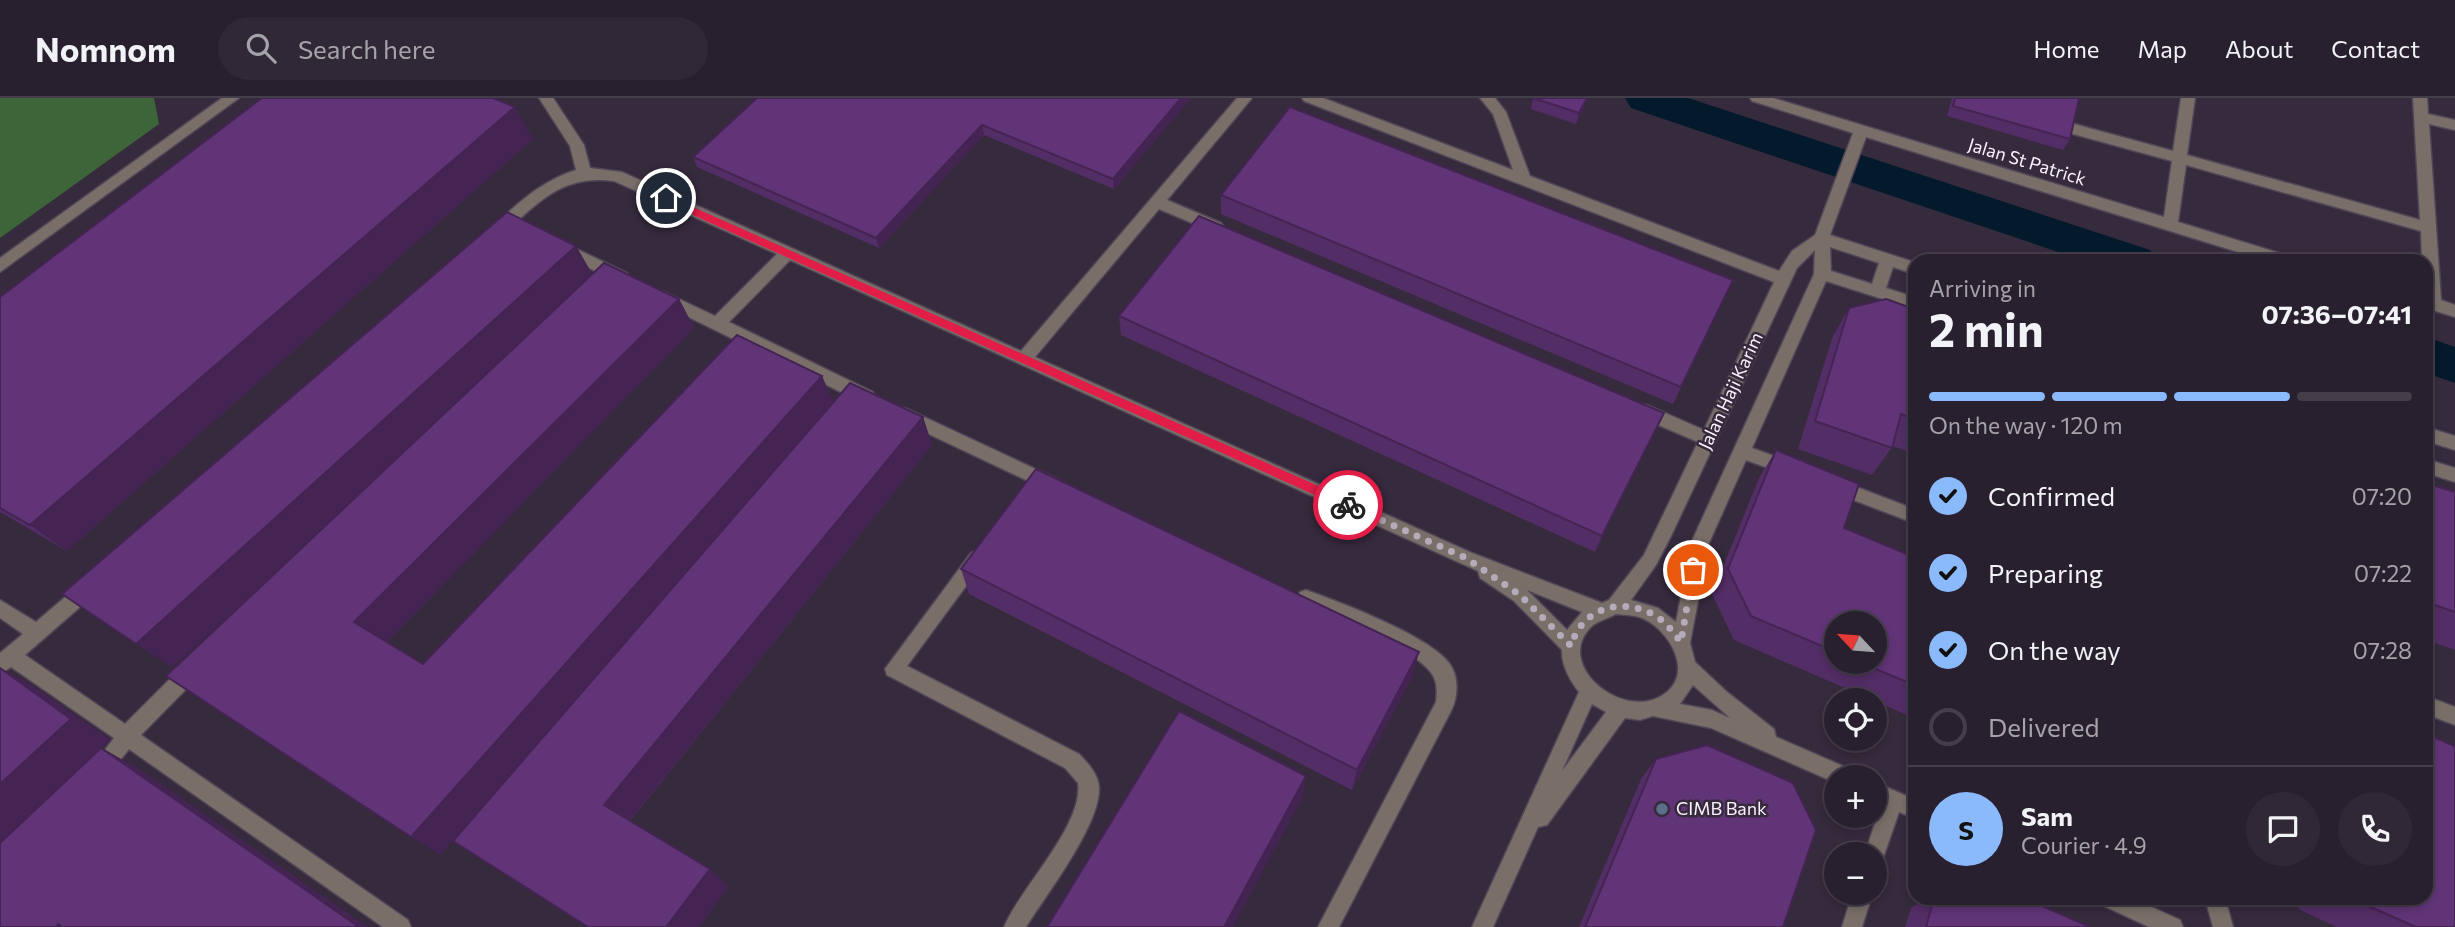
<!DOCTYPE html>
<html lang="en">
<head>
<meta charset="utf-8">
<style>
	body { margin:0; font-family:Commissioner,sans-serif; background:#302836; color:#f1f3f6; height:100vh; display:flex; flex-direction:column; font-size:26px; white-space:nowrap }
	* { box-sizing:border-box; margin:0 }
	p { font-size:23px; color:#a5a3aa }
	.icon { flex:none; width:38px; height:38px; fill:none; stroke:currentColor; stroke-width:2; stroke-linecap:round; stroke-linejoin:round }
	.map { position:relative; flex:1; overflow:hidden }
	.sheet { position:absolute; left:1908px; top:156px; width:525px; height:651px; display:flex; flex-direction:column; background:#28202e; border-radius:21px; box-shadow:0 4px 10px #0003,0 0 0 2px #443e4a }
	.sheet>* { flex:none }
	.needle { width:46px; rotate:296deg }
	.fabs { position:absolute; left:1824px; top:513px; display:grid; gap:14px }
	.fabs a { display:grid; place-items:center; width:63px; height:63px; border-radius:50%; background:#28202e; box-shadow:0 4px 10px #0003,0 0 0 2px #443e4a; font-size:35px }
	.pin { position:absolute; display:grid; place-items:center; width:60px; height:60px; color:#fff; margin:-30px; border:4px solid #fff; border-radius:50%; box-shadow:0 2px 7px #0007 }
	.courier { position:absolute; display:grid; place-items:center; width:70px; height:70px; margin:-35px; border:5px solid #e11d48; border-radius:50%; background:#fff; color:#222; box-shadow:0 2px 9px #0007 }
	.head em { font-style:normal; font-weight:700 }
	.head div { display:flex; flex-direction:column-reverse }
	.head { display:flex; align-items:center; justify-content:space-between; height:119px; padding:0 21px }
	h1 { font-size:46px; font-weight:700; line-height:52px }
	.bar { display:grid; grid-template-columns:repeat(4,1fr); gap:10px 7px; align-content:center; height:84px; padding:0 21px }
	.bar i { height:9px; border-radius:5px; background:#443e4a }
	.bar .current { background:#8bbafc }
	.bar p { grid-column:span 4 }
	.line { display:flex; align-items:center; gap:18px; padding:0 21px; border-top:2px solid #443e4a }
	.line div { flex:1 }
	.round { display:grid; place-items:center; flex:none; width:74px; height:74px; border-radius:37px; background:#302836 }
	ol { padding:0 21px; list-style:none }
	li { display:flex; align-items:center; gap:21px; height:77px }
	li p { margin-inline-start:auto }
	li .icon { padding:7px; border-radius:50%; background:#8bbafc; color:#111; stroke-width:4 }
	li:last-child { color:#a5a3aa }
	li i { width:38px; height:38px; border:4px solid #443e4a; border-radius:50% }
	header { display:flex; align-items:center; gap:42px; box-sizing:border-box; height:98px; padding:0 35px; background:#28202e; border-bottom:2px solid #443e4a }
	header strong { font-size:33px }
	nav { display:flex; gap:38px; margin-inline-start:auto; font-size:24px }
	.search { width:490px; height:63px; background:#302836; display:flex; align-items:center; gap:18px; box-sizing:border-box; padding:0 24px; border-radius:38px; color:#a5a3aa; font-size:26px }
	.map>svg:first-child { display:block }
</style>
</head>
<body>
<header>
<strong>Nomnom</strong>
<div class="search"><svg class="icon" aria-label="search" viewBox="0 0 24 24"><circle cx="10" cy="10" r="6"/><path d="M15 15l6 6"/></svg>Search here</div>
<nav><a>Home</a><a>Map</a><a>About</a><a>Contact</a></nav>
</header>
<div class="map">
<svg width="2455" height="829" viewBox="0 0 2455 829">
	<rect width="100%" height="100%" fill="#362a3d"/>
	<path fill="#3d6539" d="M0,0H154L159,26L0,140Z"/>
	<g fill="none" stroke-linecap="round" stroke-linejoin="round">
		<g fill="#031a2c" fill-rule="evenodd">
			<path d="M1625,0H1688L2150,152L2157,163H2085L1631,10Z"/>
			<path d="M2426,239L2455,249V285L2426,275Z"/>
		</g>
		<defs>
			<g id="minor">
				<path d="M222,0H239L0,174V160Z"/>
				<path d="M539,0H553L584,47L590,70L622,74L1021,253L1237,0H1252L1167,102L1221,125L1224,129L1221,133H1211L1159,111L1035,259L1472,455L1602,505L1609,502L1644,457L1698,344L1635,317L1633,312L1635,307H1647L1704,332L1774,184L1304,3L1302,0H1323L1513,72L1493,16L1480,0H1495L1506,14L1530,78L1779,173L1792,153L1815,137L1853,35L1752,3L1750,0H1773L2164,119L2172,63L2062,33L2060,29L2067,24L2173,53L2181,0H2195L2187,57L2420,122L2413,0H2427L2428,16L2455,22V32L2429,26L2441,202L2455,207V219L2426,210V163H2422L2421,133L2186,67L2178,124L2292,159L2295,163H2267L1866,39L1830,137L1914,164V176L1893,169L1886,190L1914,199V211L1826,183L1752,350L1796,366L1799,371L1796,376L1790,378L1746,362L1709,445L1690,545L1695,564L1727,594L1774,631L1776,639L1852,672L1855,679H1836V685L1711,630L1653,618L1640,622L1625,620L1547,727L1538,729L1493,829H1472L1579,594C1570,583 1561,566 1562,552L1514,503L1480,480L1478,473L790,162L729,224L873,294L875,299L873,304H861L656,203L654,199L662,193L715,218L777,156L614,83C561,76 538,105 501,138H491L488,134L491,130C517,106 541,83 576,72L570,48ZM1830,149L1879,165L1872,186L1831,173ZM1815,152L1814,176L1691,445L1676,524L1658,510L1631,502L1656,467L1671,438L1797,170ZM1527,492L1582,514L1567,532ZM1616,516C1625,517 1634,517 1642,520C1665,529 1691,567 1671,590C1633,632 1549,569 1592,528C1598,523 1609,520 1616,516ZM1693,587L1730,620L1712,612L1680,606ZM1592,606L1606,614L1562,673Z"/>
				<path d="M562,144L627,175L629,179L627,183H615L557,154L554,150Z"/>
				<path d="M905,310L1059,382L1062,387L1059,392L1053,394L1047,392L899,322L897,317L899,312Z"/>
				<path d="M2426,329L2455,338V352L2426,343Z"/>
				<path d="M2426,361L2455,370V384L2426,375Z"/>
				<path d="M1833,380L1914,411V425L1827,392L1824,387L1827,382Z"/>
				<path d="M977,452L983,455L986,460L983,465L907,568L1079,656C1088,665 1098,676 1099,689C1101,726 1046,797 1026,829H1004C1020,790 1084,727 1078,685L1065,670L887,577L885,571L971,455Z"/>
				<path d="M90,481L96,483L99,489L96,495L25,557L125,626L187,564L194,561L201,564L203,570L201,576L141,637L408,822L411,829H383L129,651L106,680L99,682L92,680L89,673L114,640L11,569L0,576V555L23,536L0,520V502L36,524L84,483Z"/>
				<path d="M1306,492C1340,504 1429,538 1449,565C1459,578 1458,597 1452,611L1339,829H1318L1436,604C1439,581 1433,573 1415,560L1300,506L1297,500L1300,494Z"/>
				<path d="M2426,598L2455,609V627L2426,616Z"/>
				<path d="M1874,684L1914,701V720L1899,714L1881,766L1874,769V756H1865L1881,706L1874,703Z"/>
				<path d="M1853,794H1873L1862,829H1842Z"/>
				<path d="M2099,800H2132L2180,822L2183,829H2149L2102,807Z"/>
				<path d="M2205,800H2225L2233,829H2213Z"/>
			</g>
		</defs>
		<use href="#minor" stroke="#514658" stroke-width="3"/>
		<use href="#minor" fill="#796e68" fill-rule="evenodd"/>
	</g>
	<g fill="#532d66" fill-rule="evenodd">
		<path d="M1191,0L1114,91L984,37L879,150L697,69L693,59Z"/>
		<path d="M1533,0L1584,10L1576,26L1531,11Z"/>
		<path d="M1952,0H2079L2070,41L2063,52L1947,18Z"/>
		<path d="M533,41L67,453L0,414V199Z"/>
		<path d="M1221,97L1733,182L1673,306L1221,116Z"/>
		<path d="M576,148L592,176L679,201L694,230L387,544L423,566L822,278L833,304L923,319L932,347L630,723L729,788L699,829H587L453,743L463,731L440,757L313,439L172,569Z"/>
		<path d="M1849,210L1914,211V356L1893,348L1872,377L1798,351L1832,240Z"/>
		<path d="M1119,218L1664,315L1595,454L1121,237Z"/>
		<path d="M1776,352L1844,430L1914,459V620L1734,542L1712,496L1759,380ZM1836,525L1874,564H1836Z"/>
		<path d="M2426,385L2455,394V552L2426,542Z"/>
		<path d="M961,471L1413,577L1352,692L969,496Z"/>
		<path d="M1656,661L1783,829H1579L1641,681Z"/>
		<path d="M1926,800H2024L2090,829H1905L1911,810Z"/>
		<path d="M2290,800H2426L2455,829H2337L2300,812Z"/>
	</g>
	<g fill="#442453">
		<path d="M1181,0H1191L1114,91L1113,81Z"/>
		<path d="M1587,0L1584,10L1576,26L1579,15Z"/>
		<path d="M515,9L533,41L67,453L30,427Z"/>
		<path d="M982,27L984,37L879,150L876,140Z"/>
		<path d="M576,148L594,179L172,569L136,546Z"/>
		<path d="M679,201L694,230L383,548L354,524Z"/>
		<path d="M822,278L834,307L440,757L411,739Z"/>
		<path d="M1664,315L1656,332L1595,454L1602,438Z"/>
		<path d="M923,319L932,347L626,727L604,707Z"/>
		<path d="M1419,554L1413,577L1352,692L1357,672Z"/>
		<path d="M0,570L35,589L111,642L102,650L139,671L368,829H359L0,746Z"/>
		<path d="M1306,678L1303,699L1233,829H1224Z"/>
		<path d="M710,771L729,788L699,829H666Z"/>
	</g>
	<g fill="#613477" stroke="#442453" stroke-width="2">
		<path d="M262,0H493L515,9L30,427L0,410V199Z"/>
		<path d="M757,0H1181L1113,81L982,27L876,140L693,59Z"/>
		<path d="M1533,0H1587L1579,15Z"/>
		<path d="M1955,0H2079L2070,41L1953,8Z"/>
		<path d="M1290,9L1733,182L1681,289L1221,97Z"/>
		<path d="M507,114L576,148L136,546L62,496Z"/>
		<path d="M1199,118L1664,315L1602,438L1119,218Z"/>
		<path d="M604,165L679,201L354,524L423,566L737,237L822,278L411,739L166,578Z"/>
		<path d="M1886,201L1914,211V321L1901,316L1892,350L1815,323L1849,210Z"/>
		<path d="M850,285L923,319L604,707L710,771L666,829H588L453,743Z"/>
		<path d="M1776,352L1859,386L1844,430L1914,459V587L1859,564H1874V525H1836V554L1751,518L1728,471Z"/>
		<path d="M1036,371L1419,554L1357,672L961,471Z"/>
		<path d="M2426,385L2455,394V514L2426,504Z"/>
		<path d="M0,570L71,621L0,686Z"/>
		<path d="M1179,613L1306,678L1224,829H1047Z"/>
		<path d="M2426,636L2455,648V829H2416L2350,800H2426Z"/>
		<path d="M1707,647L1793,685L1816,732L1783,829H1585L1656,661Z"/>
		<path d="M101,650L359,829H62L58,826L56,829H0V745Z"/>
		<path d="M1934,800H2024L2090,829H1926Z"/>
	</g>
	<path fill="#e11d48" d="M666,97L1352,403L1354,407L1352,410H1344L662,103V98Z"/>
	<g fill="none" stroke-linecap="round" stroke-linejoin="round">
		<path stroke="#b5abba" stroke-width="7" stroke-dasharray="0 12.6" d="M1348,407L1466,460L1520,497L1571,548C1581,511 1621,498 1654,517C1666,524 1673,534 1681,544L1693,472"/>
	</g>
	<circle fill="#5c6f8a" stroke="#362a3d" stroke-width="2.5" cx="1662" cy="711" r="7"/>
	<g text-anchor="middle" stroke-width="5" stroke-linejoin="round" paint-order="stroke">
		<g font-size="18" fill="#f9f1fe" stroke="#362a3d">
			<text transform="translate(2027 64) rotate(17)" y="6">Jalan St Patrick</text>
			<text transform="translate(1731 293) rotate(-65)" y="6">Jalan Haji Karim</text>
		</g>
		<g font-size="18" fill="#f9f1fe" stroke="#362a3d" text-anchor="start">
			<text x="1676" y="717">CIMB Bank</text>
		</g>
	</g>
</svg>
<div class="fabs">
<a><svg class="needle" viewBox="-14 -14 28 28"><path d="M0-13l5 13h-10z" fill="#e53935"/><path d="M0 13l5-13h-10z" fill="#a5a3aa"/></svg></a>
<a><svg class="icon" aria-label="locate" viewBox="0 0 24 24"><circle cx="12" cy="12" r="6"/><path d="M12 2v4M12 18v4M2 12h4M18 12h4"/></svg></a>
<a>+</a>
<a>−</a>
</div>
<div class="pin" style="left:1693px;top:472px;background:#ea580c"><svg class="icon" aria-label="bag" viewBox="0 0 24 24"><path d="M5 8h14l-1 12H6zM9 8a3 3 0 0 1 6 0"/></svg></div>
<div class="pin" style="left:666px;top:100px;background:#1f2937"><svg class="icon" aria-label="home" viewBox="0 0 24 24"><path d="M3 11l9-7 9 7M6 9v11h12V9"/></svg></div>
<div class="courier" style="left:1348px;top:407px"><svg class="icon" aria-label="bike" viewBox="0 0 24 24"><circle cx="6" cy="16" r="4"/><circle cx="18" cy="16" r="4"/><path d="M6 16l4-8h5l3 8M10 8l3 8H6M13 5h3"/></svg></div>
<section class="sheet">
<div class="head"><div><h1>2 min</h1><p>Arriving in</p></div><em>07:36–07:41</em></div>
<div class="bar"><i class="current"></i><i class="current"></i><i class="current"></i><i></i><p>On the way · 120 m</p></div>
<ol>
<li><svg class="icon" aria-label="check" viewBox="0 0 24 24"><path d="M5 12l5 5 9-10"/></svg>Confirmed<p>07:20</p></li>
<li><svg class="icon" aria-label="check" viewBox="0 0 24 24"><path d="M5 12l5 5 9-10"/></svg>Preparing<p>07:22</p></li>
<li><svg class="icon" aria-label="check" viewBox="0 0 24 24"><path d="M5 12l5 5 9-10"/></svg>On the way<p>07:28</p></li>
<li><i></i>Delivered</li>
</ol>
<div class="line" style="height:126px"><b class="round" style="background:#8bbafc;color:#111">S</b><div><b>Sam</b><p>Courier · 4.9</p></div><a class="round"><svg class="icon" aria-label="chat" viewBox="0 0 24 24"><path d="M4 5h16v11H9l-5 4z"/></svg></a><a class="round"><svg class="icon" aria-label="phone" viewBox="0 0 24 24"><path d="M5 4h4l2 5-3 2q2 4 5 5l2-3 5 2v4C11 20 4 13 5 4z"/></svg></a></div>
</section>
</div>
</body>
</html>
